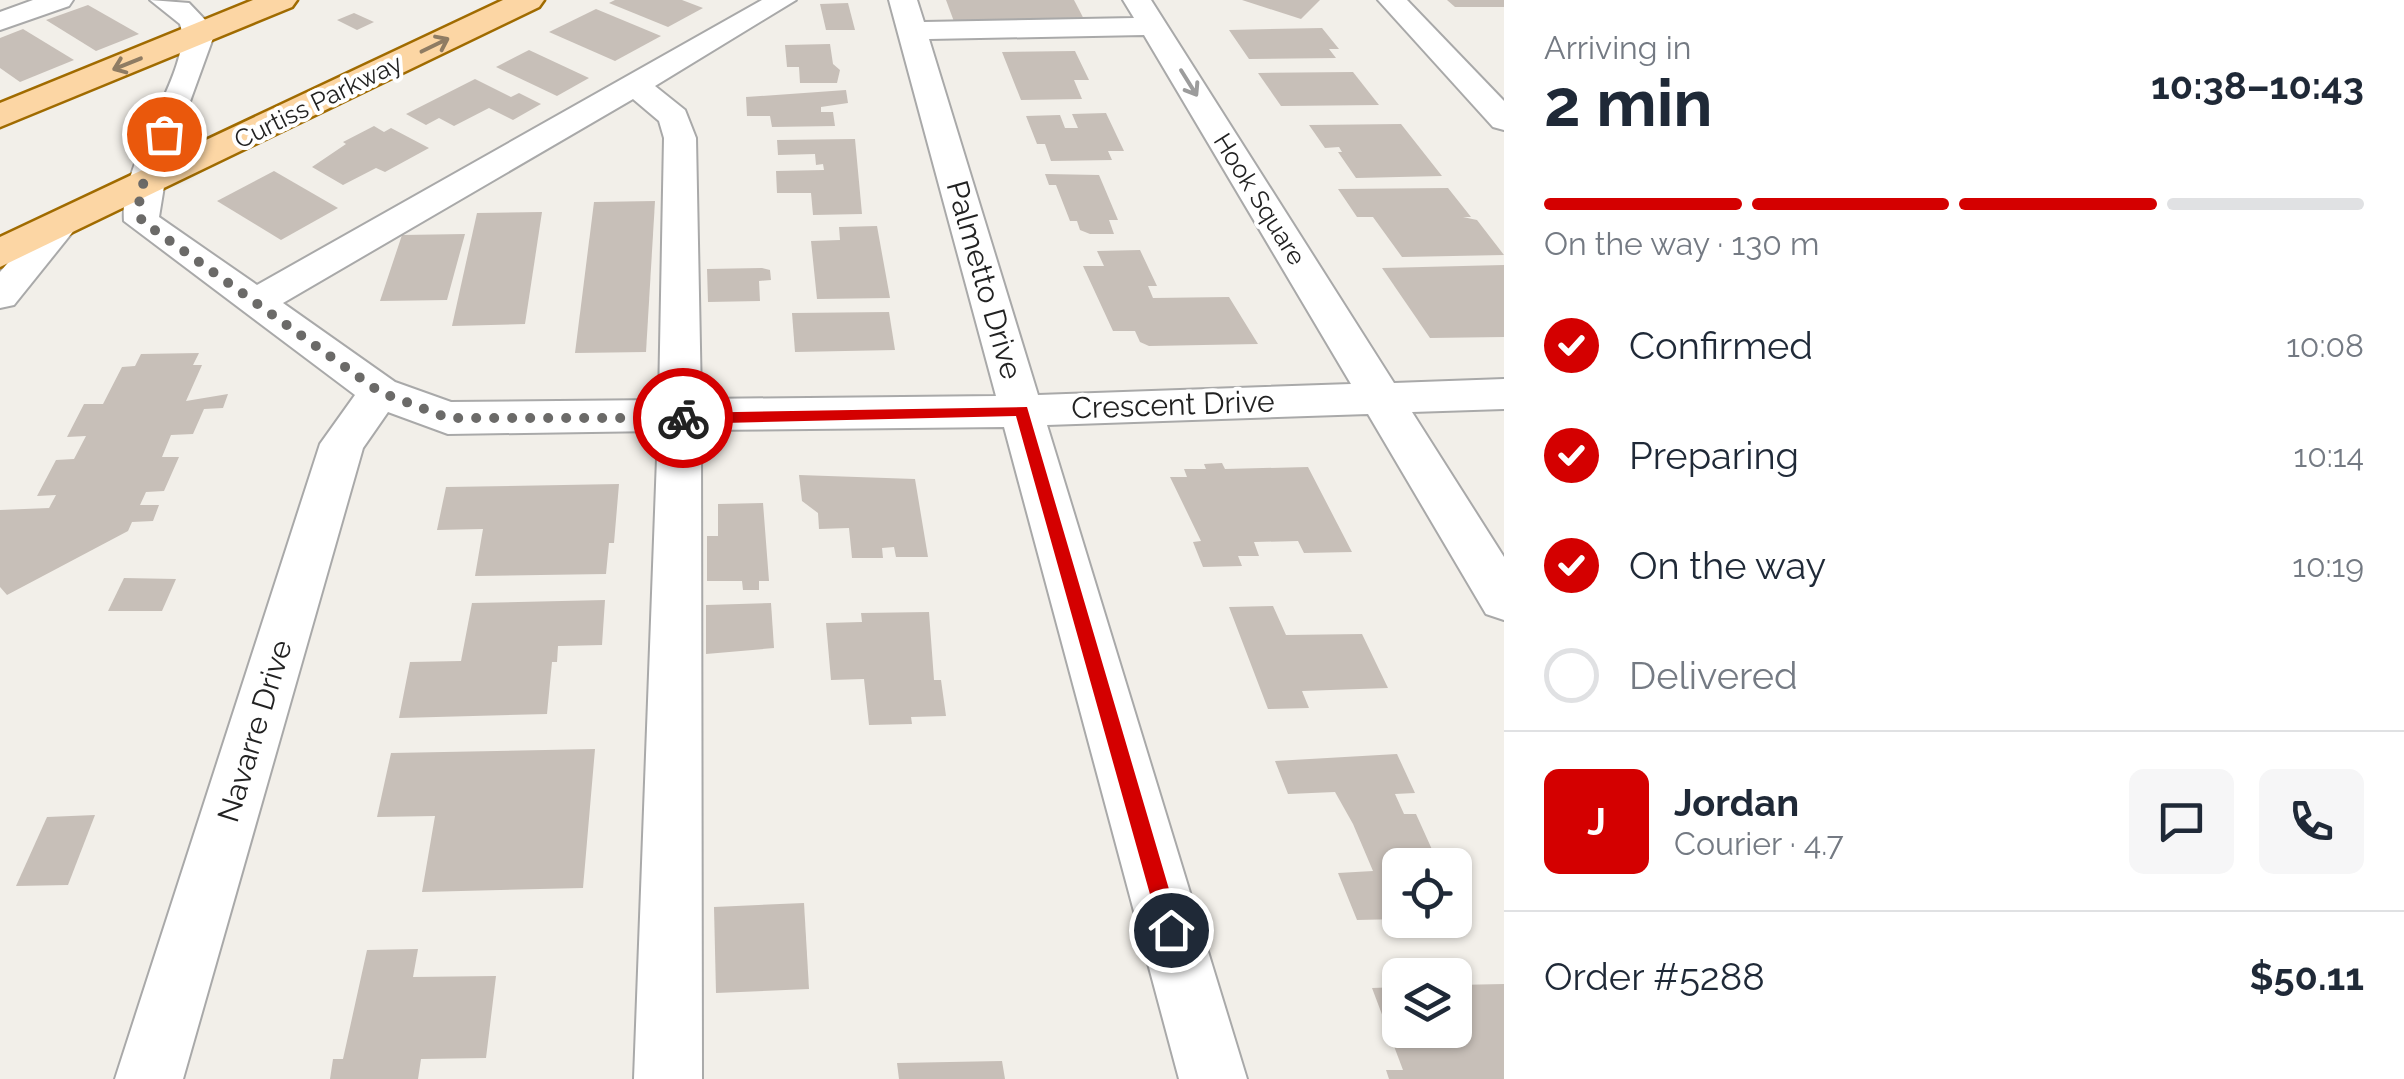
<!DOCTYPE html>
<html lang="en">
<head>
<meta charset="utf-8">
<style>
	body { margin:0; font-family:Raleway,sans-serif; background:#f6f6f7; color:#1f2937; height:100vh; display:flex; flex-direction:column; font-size:38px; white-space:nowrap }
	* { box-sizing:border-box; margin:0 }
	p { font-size:32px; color:#747a83 }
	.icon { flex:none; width:55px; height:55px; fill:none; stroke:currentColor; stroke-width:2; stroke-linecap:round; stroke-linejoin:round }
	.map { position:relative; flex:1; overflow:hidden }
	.drawer { display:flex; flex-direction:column; background:#fff; width:900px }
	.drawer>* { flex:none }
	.tools { position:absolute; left:1382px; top:848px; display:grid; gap:20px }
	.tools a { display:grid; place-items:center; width:90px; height:90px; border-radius:15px; background:#fff; box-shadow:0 2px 8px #0004; font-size:50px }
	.pin { position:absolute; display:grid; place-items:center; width:85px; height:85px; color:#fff; margin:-42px; border:5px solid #fff; border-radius:50%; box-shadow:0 2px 10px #0007 }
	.courier { position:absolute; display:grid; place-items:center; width:100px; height:100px; margin:-50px; border:8px solid #d40000; border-radius:50%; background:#fff; color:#222; box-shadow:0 2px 12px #0007 }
	.head em { font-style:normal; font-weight:700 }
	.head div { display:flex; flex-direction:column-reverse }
	.head { display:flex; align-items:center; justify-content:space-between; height:170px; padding:0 40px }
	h1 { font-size:65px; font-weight:700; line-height:75px }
	.bar { display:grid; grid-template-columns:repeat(4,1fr); gap:15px 10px; align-content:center; height:120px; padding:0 40px }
	.bar i { height:12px; border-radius:8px; background:#e0e1e3 }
	.bar .on { background:#d40000 }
	.bar p { grid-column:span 4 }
	.line { display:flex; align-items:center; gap:25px; padding:0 40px; border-top:2px solid #e0e1e3 }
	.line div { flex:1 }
	.round { display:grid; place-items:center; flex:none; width:105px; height:105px; border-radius:15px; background:#f6f6f7 }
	ol { padding:0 40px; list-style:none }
	li { display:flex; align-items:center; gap:30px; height:110px }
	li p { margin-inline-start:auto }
	li .icon { padding:10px; border-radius:50%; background:#d40000; color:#fff; stroke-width:4 }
	li:last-child { color:#747a83 }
	li i { width:55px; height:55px; border:5px solid #e0e1e3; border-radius:50% }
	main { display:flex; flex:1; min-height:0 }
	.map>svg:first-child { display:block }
</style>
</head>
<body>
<main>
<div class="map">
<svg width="1504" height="1079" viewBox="0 0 1504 1079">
	<rect width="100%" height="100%" fill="#f2efe9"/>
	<g fill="#c7bfb8">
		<path d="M615,0H682L703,8L668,27L609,3Z"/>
		<path d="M946,0H1074L1087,25L956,27Z"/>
		<path d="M1242,0H1320L1301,19Z"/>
		<path d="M1447,0H1504V7H1455Z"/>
		<path d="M848,3L855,30H826L820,4Z"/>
		<path d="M88,5L139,34L96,51L46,20Z"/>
		<path d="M596,9L661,36L615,61L549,32Z"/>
		<path d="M354,13L374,22L357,30L337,20Z"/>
		<path d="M1322,28L1339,49H1329L1336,58L1249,59L1229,30Z"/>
		<path d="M23,29L74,60L20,82L0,68V38Z"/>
		<path d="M830,44L833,64L840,70L837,83H800L799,67H787L785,45Z"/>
		<path d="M529,50L589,78L557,96L496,67Z"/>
		<path d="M1075,51L1089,80H1074L1082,99L1021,100L1002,52Z"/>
		<path d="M1353,72L1379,105L1281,106L1258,73Z"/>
		<path d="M475,79L511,97L519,93L541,104L513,120L489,108L454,126L439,118L426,125L406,114Z"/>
		<path d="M846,90L848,103L821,107V112H833L835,126L772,127L770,116H747L746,97Z"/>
		<path d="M1106,113L1124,151H1108L1112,160L1051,161L1045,144H1037L1026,116L1060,115L1065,128H1078L1072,114Z"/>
		<path d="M1401,124L1442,176L1356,178L1338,152H1342L1339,147L1325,148L1309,125Z"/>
		<path d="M374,126L384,132L391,128L429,148L385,172L376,168L343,185L312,167L346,144L343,142Z"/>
		<path d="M855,139L862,214L813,215L811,193H777L776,171L824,170L823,164L816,165L815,154L778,155L777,140Z"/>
		<path d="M274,171L338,208L281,240L217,201Z"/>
		<path d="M1045,174L1099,175L1118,220H1109L1114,234H1090L1080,230L1077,221H1070L1056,185H1049Z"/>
		<path d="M1448,188L1471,217H1463L1477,220L1504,255L1402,257L1373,217H1357L1338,189Z"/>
		<path d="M655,201L646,352L575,353L594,202Z"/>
		<path d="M542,212L525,324L452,326L477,213Z"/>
		<path d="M877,226L890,298L817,299L811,241L840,240L839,227Z"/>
		<path d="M465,234L447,300L380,301L402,235Z"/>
		<path d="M1140,250L1157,286H1148L1153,298L1229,297L1258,344L1149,346L1140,342L1135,331H1113L1083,266H1104L1097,251Z"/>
		<path d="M1504,265V337L1430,338L1382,268Z"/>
		<path d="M762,268L770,270L771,280L759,281L760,301L708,302L707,269Z"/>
		<path d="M889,312L895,350L795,352L792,313Z"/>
		<path d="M199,353L193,365H202L186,401L228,394L223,408L204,409L193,434L171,435L162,457H179L164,491L146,492L140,505H159L153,521L132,522L128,531L7,595L0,587V510L49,508L56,495L37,496L56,460L74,459L86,436L67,437L84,404H103L122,367L135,366L141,354Z"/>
		<path d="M1222,463L1225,469L1308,467L1352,552L1304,553L1298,541L1254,542L1259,556H1238L1242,566L1203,567L1193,542L1201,541L1170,477H1187L1184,469H1206L1204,464Z"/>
		<path d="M799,475L915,479L928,557H896L894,547L882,548L883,558H852L849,528L819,529L818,513L802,501Z"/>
		<path d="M619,484L614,543H609L606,574L475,576L483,529L437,530L446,487Z"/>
		<path d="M763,503L769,581H759V590H743L742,581H707V536H718V504Z"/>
		<path d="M124,578L176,579L162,611H108Z"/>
		<path d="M605,600L602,645L558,646L557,662H552L547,714L399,718L410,662L461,661L472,603Z"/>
		<path d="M771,603L774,648L706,654V605Z"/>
		<path d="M1273,606L1286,635L1362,634L1388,688L1302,691L1309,708L1268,709L1229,607Z"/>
		<path d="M929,612L934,680H941L946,716L911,717L912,724L869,725L864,679L831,680L826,623L862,622L861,613Z"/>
		<path d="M595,749L583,888L422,892L435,816L377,817L391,753Z"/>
		<path d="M1397,754L1415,793L1395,794L1404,814H1416L1439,865H1400V919L1357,920L1338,873L1373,871L1353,824L1335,792L1288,794L1275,761Z"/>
		<path d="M95,815L68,885L16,886L47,817Z"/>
		<path d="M804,903L809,989L716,993L714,907Z"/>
		<path d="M418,949L413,977L496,976L486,1058L421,1059L418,1079H330L333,1059H343L367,950Z"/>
		<path d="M1504,984V1079H1389L1386,1070H1403L1372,988L1400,987V1030H1455V985Z"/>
		<path d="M1002,1061L1005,1079H899L897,1063Z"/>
	</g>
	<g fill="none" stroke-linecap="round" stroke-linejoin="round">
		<defs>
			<g id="minor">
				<path d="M33,0H73L69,6L0,30V12Z"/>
				<path d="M150,0L189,3L209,24L213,38L168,162L159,217L257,285L762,0H796L655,86L685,110L696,138L701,399L996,396L889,0H917L924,22L1134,18L1123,0H1151L1394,383L1504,379V409L1412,412L1504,557V620L1486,614L1368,414L1047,425L1247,1079H1179L1004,427L701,430L702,1079H634L658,431L448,434L388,412L363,448L183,1079H115L320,444L355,395L124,221C119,159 195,67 180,24ZM1144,35L1351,384L1038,395L929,39ZM633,99L659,121L664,138L659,400L451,402L395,382L283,303Z"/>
				<path d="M1378,0H1407L1504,101V130L1493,127Z"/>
				<path d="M61,213L74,216L79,224L14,305L0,308V272L48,216Z"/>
			</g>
			<g id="major">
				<path d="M253,0H297L292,7L0,127V103Z"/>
				<path d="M503,0H544L539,7L0,267V237Z"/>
			</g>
		</defs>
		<use href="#minor" stroke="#a9a9a9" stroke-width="4"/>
		<use href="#major" stroke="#a06b00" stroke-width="5"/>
		<use href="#minor" fill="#fff" fill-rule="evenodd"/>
		<use href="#major" fill="#fcd6a4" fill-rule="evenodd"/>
	</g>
	<defs><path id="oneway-shaft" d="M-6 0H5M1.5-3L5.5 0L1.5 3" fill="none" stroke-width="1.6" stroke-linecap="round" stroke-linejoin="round" transform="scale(2.5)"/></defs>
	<g stroke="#8f7c63">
		<use href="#oneway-shaft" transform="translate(435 45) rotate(-26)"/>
		<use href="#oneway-shaft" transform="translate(127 64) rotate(158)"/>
	</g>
	<use stroke="#9c9c9c" href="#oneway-shaft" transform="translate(1189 83) rotate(58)"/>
	<path fill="#d40000" d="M1027,407L1181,930L1171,941L1160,930L1016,416L683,424L675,418L683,413Z"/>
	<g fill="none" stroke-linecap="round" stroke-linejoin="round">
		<path stroke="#6b6a68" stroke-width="10" stroke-dasharray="0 18" d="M164,134C155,158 131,196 142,221L380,392L448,418H683"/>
	</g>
	<g text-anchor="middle" stroke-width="8" stroke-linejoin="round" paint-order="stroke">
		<g font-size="25" fill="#222" stroke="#fff">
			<text transform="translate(318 101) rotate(-26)" y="9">Curtiss Parkway</text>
			<text transform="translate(1260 199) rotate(58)" y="9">Hook Square</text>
		</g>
		<g font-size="30" fill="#222" stroke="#fff">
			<text transform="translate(984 280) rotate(74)" y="10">Palmetto Drive</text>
			<text transform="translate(1173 405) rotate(-2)" y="10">Crescent Drive</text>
			<text transform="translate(255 731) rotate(-73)" y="10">Navarre Drive</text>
		</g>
	</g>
</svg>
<div class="tools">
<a><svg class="icon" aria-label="locate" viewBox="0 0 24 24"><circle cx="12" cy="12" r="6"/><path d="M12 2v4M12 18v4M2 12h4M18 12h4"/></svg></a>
<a><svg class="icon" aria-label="layers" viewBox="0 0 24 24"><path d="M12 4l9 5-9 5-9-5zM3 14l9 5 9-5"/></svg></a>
</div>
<div class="pin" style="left:164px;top:134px;background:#ea580c"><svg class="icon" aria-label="bag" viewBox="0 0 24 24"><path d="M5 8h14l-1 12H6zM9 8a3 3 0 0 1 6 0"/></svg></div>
<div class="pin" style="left:1171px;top:930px;background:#1f2937"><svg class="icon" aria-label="home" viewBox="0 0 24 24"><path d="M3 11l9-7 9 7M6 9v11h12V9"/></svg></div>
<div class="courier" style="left:683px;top:418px"><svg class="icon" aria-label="bike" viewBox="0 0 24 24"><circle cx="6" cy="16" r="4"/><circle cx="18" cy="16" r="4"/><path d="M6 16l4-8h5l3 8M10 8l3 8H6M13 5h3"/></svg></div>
</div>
<section class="drawer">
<div class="head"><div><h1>2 min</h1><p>Arriving in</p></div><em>10:38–10:43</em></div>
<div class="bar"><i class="on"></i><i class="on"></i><i class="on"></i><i></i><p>On the way · 130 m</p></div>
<ol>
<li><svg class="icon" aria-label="check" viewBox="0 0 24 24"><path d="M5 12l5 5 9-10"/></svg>Confirmed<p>10:08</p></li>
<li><svg class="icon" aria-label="check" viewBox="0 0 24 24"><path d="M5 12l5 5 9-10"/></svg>Preparing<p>10:14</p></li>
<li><svg class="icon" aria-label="check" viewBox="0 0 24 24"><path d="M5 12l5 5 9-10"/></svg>On the way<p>10:19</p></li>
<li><i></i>Delivered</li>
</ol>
<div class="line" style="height:180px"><b class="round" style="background:#d40000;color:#fff">J</b><div><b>Jordan</b><p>Courier · 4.7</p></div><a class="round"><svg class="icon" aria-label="chat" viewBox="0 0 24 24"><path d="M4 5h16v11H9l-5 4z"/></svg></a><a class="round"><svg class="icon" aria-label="phone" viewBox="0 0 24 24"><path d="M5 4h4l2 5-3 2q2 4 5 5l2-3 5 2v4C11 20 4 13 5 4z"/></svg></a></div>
<div class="line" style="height:130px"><div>Order #5288</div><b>$50.11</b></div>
</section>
</main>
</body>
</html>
